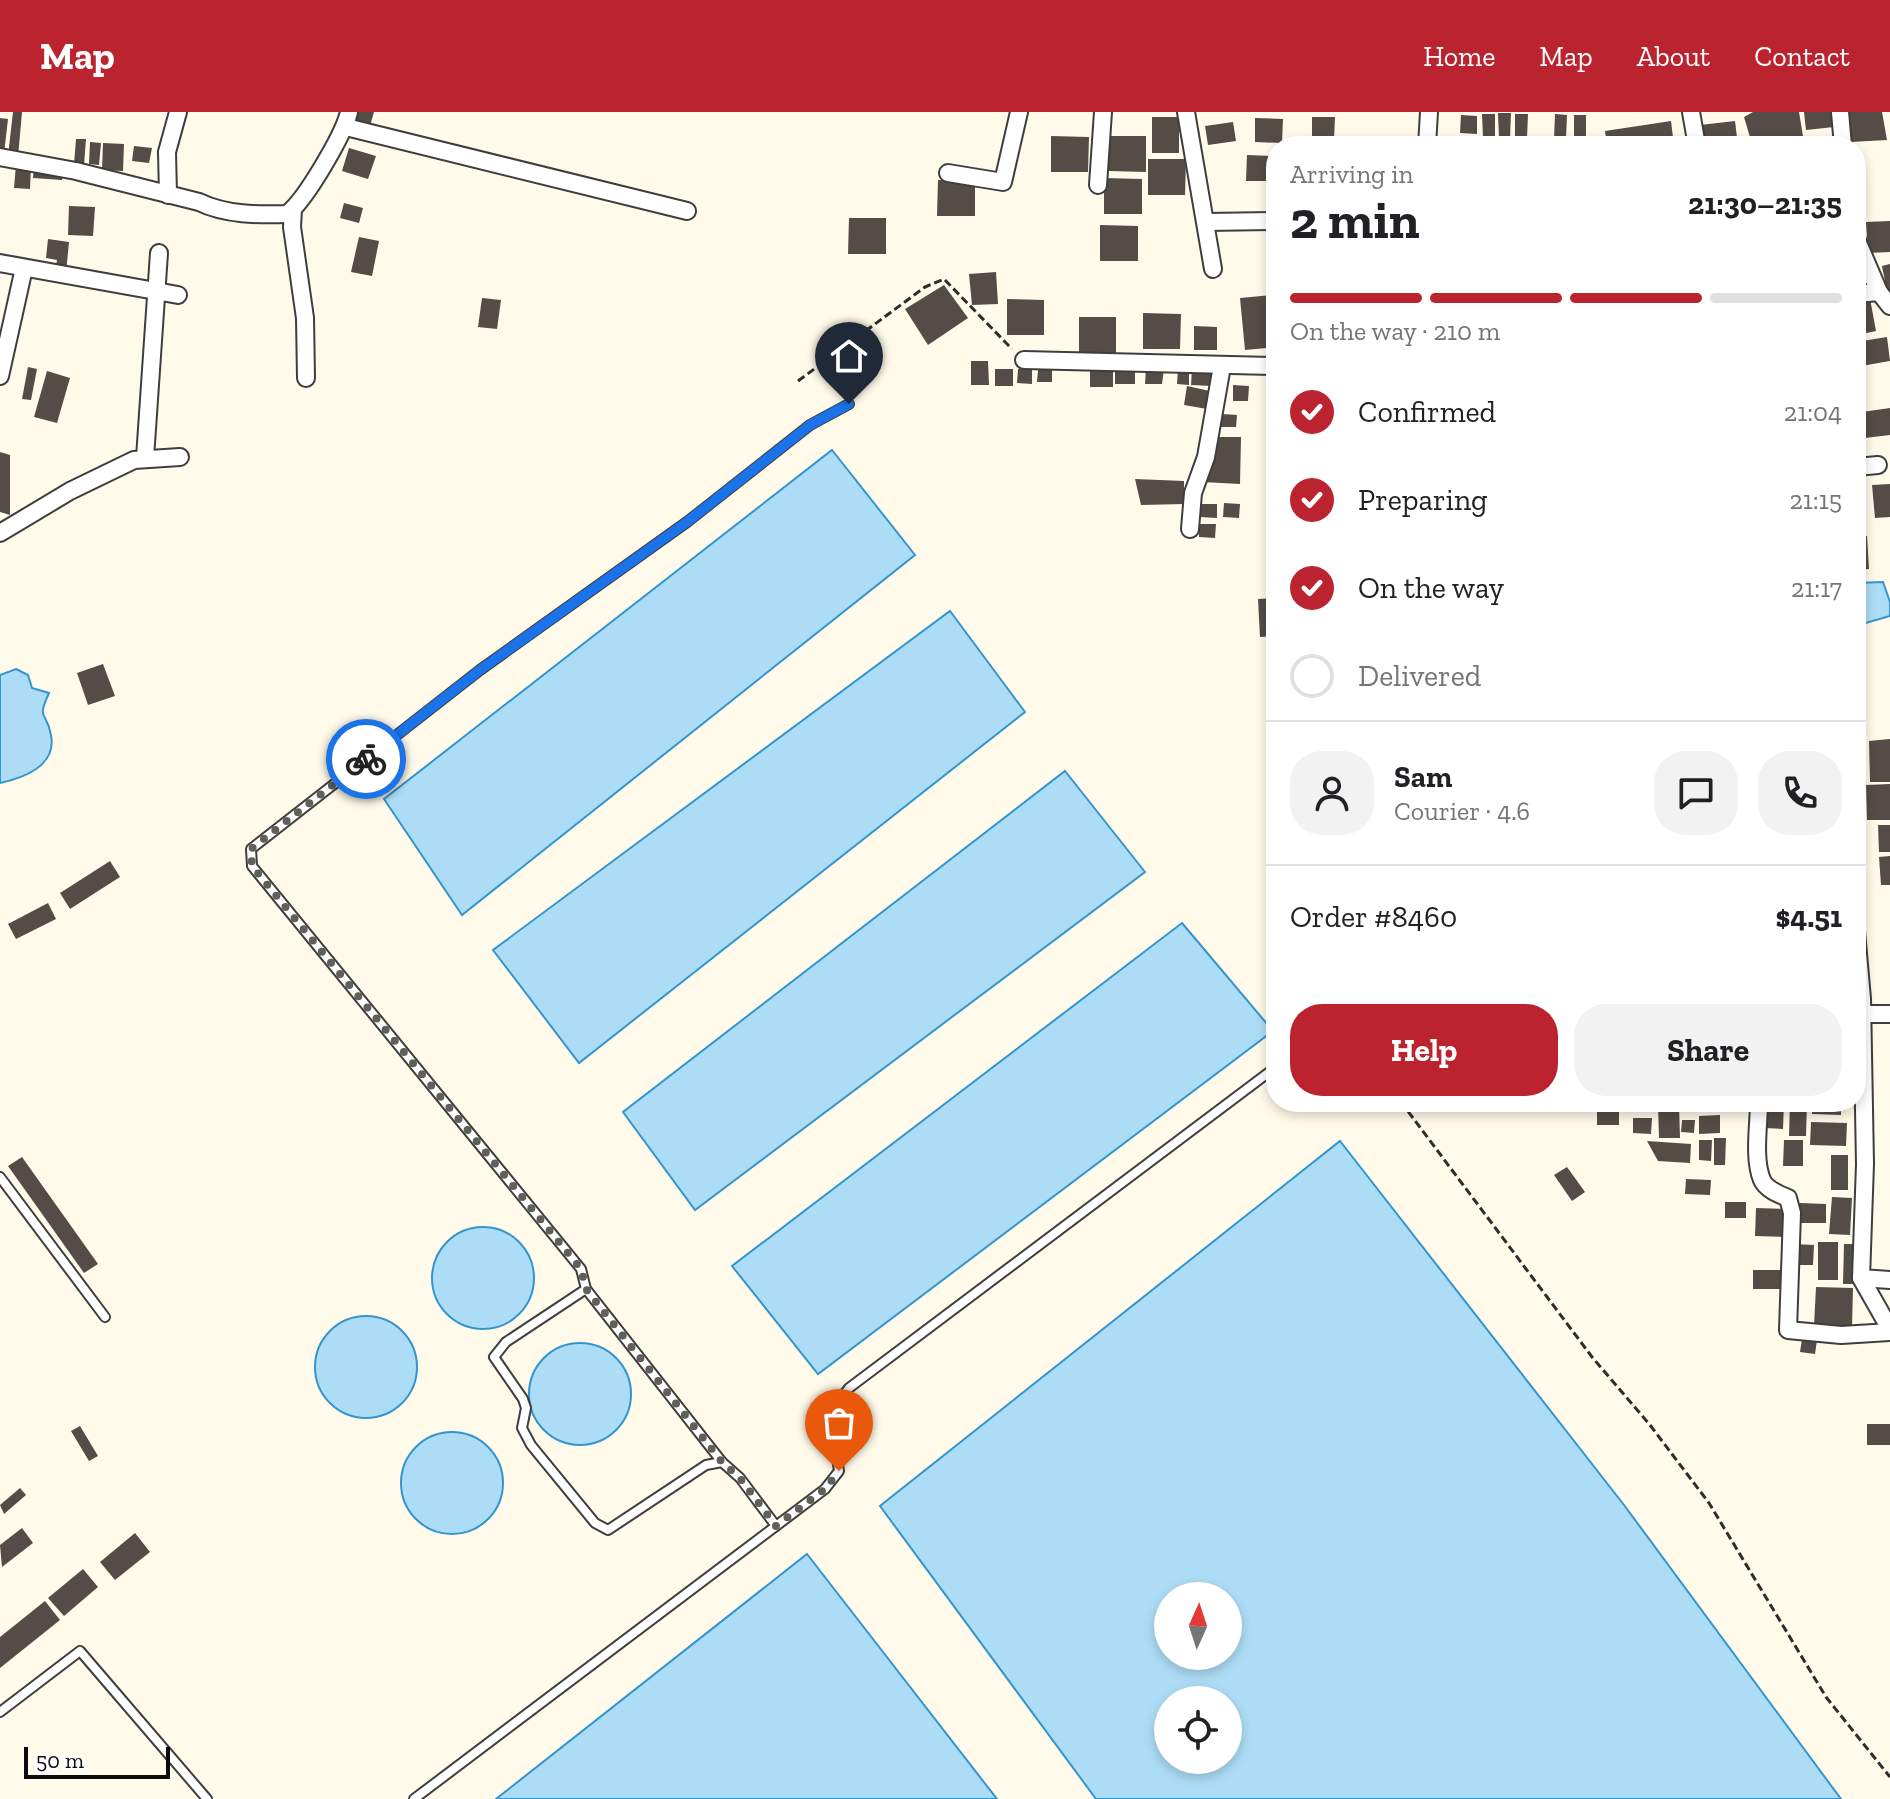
<!DOCTYPE html>
<html lang="en">
<head>
<meta charset="utf-8">
<style>
	body { margin:0; font-family:"Zilla Slab",serif; background:#f2f2f2; color:#202124; height:100vh; display:flex; flex-direction:column; font-size:30px; white-space:nowrap }
	* { box-sizing:border-box; margin:0 }
	p { font-size:26px; color:#757577 }
	.icon { flex:none; width:44px; height:44px; fill:none; stroke:currentColor; stroke-width:2; stroke-linecap:round; stroke-linejoin:round }
	.map { position:relative; flex:1; overflow:hidden }
	.sheet { position:absolute; left:1266px; top:24px; width:600px; height:976px; display:flex; flex-direction:column; background:#fff; border-radius:32px; box-shadow:0 4px 12px #0003 }
	.sheet>* { flex:none }
	.needle { width:52px; rotate:3deg }
	.controls { position:absolute; left:1154px; top:1470px; display:grid; gap:16px }
	.controls a { display:grid; place-items:center; width:88px; height:88px; border-radius:50%; background:#fff; box-shadow:0 4px 12px #0003; font-size:40px }
	.scale { position:absolute; left:24px; bottom:20px; width:146px; box-sizing:border-box; padding-left:8px; border:4px solid #0b0b0b; border-top:0; font-size:22px; line-height:28px; white-space:nowrap; color:#0b0b0b; -webkit-text-stroke:6px #fff; paint-order:stroke }
	.pin { position:absolute; display:grid; place-items:center; width:68px; height:68px; color:#fff; margin:-82px -34px; border-radius:50% 50% 50% 0; rotate:-45deg; box-shadow:0 0 8px #0007 }
	.pin .icon { rotate:45deg }
	.courier { position:absolute; display:grid; place-items:center; width:80px; height:80px; margin:-40px; border:6px solid #1a73e8; border-radius:50%; background:#fff; color:#222; box-shadow:0 2px 10px #0007 }
	.headline em { font-style:normal; font-weight:700 }
	.headline div { display:flex; flex-direction:column-reverse }
	.headline { display:flex; align-items:center; justify-content:space-between; height:136px; padding:0 24px }
	h1 { font-size:52px; font-weight:700; line-height:60px }
	.bar { display:grid; grid-template-columns:repeat(4,1fr); gap:12px 8px; align-content:center; height:96px; padding:0 24px }
	.bar i { height:10px; border-radius:6px; background:#e0e0e0 }
	.bar .selected { background:#bb232f }
	.bar p { grid-column:span 4 }
	.line { display:flex; align-items:center; gap:20px; padding:0 24px; border-top:2px solid #e0e0e0 }
	.line div { flex:1 }
	.round { display:grid; place-items:center; flex:none; width:84px; height:84px; border-radius:32px; background:#f2f2f2 }
	ol { padding:0 24px; list-style:none }
	li { display:flex; align-items:center; gap:24px; height:88px }
	li p { margin-inline-start:auto }
	li .icon { padding:8px; border-radius:50%; background:#bb232f; color:#fff; stroke-width:4 }
	li:last-child { color:#757577 }
	li i { width:44px; height:44px; border:4px solid #e0e0e0; border-radius:50% }
	.cta { display:flex; gap:16px; margin-top:auto; padding:16px 24px }
	.cta a { flex:1; height:92px; border-radius:32px; background:#bb232f; color:#fff; font-size:32px; font-weight:700; line-height:92px; text-align:center }
	.cta a+a { background:#f2f2f2; color:#202124 }
	header { display:flex; align-items:center; gap:48px; box-sizing:border-box; height:112px; padding:0 40px; background:#bb232f; color:#fff }
	header strong { font-size:38px }
	nav { display:flex; gap:44px; margin-inline-start:auto; font-size:28px }
	.map>svg:first-child { display:block }
</style>
</head>
<body>
<header>
<strong>Map</strong>
<nav><a>Home</a><a>Map</a><a>About</a><a>Contact</a></nav>
</header>
<div class="map">
<svg width="1890" height="1687" viewBox="0 0 1890 1687">
	<rect width="100%" height="100%" fill="#fffae9"/>
	<g fill="#adddf6" stroke="#3495ce" stroke-width="2" fill-rule="evenodd">
		<path d="M832,338L915,443L462,803L384,687Z"/>
		<path d="M1883,470L1890,490V504L1859,513L1856,471Z"/>
		<path d="M950,499L1025,600L579,951L493,838Z"/>
		<path d="M16,557L28,563L32,576L49,581C36,609 47,599 51,623C57,654 23,666 0,671V563Z"/>
		<path d="M1065,659L1145,760L695,1098L623,1000Z"/>
		<path d="M1182,811L1273,919L818,1262L732,1154Z"/>
		<path d="M1340,1029L1624,1393L1841,1687H1096L880,1394ZM1168,1484H1228V1544H1168ZM1168,1588H1228V1648H1168Z"/>
		<circle cx="483" cy="1166" r="51"/>
		<circle cx="366" cy="1255" r="51"/>
		<circle cx="580" cy="1282" r="51"/>
		<circle cx="452" cy="1371" r="51"/>
		<path d="M807,1442L997,1687H496Z"/>
	</g>
	<g fill="#534c47">
		<path d="M13,0H22L18,45L8,44Z"/>
		<path d="M355,0H374L370,14L352,10Z"/>
		<path d="M1753,0H1799L1803,24L1752,32L1744,5Z"/>
		<path d="M1804,0H1832L1834,15L1806,18Z"/>
		<path d="M1846,0H1882L1887,28L1851,30Z"/>
		<path d="M1498,1H1511L1510,26H1499Z"/>
		<path d="M1482,2H1495V25L1483,26Z"/>
		<path d="M1515,2H1528L1527,26H1515Z"/>
		<path d="M1555,2L1567,3L1566,27H1554Z"/>
		<path d="M1461,3L1477,4V22L1460,21Z"/>
		<rect x="1574" y="3" width="12" height="25"/>
		<rect x="1152" y="5" width="27" height="36"/>
		<path d="M1312,5H1335L1334,28H1312Z"/>
		<path d="M0,6L8,7L4,42L0,41Z"/>
		<path d="M1255,6L1283,7L1282,31L1255,30Z"/>
		<path d="M1671,9L1674,34H1607L1605,19Z"/>
		<path d="M1735,9L1738,34H1703L1700,13Z"/>
		<path d="M1233,10L1236,29L1208,33L1205,14Z"/>
		<path d="M1051,24L1089,25L1088,60H1051Z"/>
		<path d="M1109,24H1146V60L1109,59Z"/>
		<path d="M76,27H86L84,53L74,52Z"/>
		<path d="M90,30L101,31L99,53L89,52Z"/>
		<path d="M103,31L124,32L123,59L102,58Z"/>
		<path d="M134,34L152,36L149,51L132,49Z"/>
		<path d="M349,36L376,44L368,67L342,59Z"/>
		<path d="M1247,43L1274,44L1273,69H1246Z"/>
		<path d="M1148,47H1186L1185,83H1148Z"/>
		<path d="M16,53L31,54L30,77L14,76Z"/>
		<path d="M34,55L63,58L62,68L33,66Z"/>
		<path d="M1104,66L1142,67V102H1104Z"/>
		<path d="M938,68H975V104H937Z"/>
		<path d="M344,91L363,96L359,111L340,106Z"/>
		<path d="M69,94L95,95L93,124L68,123Z"/>
		<path d="M849,106H886V142H848Z"/>
		<path d="M1890,109V140L1868,141L1866,110Z"/>
		<path d="M1100,113L1138,114V149H1100Z"/>
		<path d="M359,125L379,129L372,164L351,160Z"/>
		<path d="M48,127L69,130L66,161L55,160L57,148L46,146Z"/>
		<path d="M1890,152V179L1887,180L1882,154Z"/>
		<path d="M996,160L998,192L972,193L969,162Z"/>
		<path d="M944,173L968,206L928,233L905,197Z"/>
		<path d="M1869,181L1876,219L1857,223L1856,184Z"/>
		<path d="M1273,183L1276,235L1245,238L1240,186Z"/>
		<path d="M482,186L501,188L497,217L478,215Z"/>
		<path d="M1007,187L1044,188V223H1007Z"/>
		<path d="M1143,201L1181,202L1180,237H1143Z"/>
		<path d="M1079,205H1116V241L1079,240Z"/>
		<path d="M1194,214L1217,215V238H1194Z"/>
		<path d="M1887,225L1890,249L1861,254L1856,230Z"/>
		<path d="M971,249H988L989,273H971Z"/>
		<rect x="1090" y="254" width="23" height="21"/>
		<path d="M1115,254L1135,255V272H1115Z"/>
		<path d="M28,255L37,257L31,288L22,287Z"/>
		<path d="M1146,256L1164,257L1162,272H1145Z"/>
		<path d="M1192,256H1216L1213,274L1191,273Z"/>
		<rect x="995" y="257" width="18" height="17"/>
		<path d="M1018,257H1032V272L1017,271Z"/>
		<path d="M1178,257H1189V273L1177,272Z"/>
		<path d="M1038,258H1052V270H1037Z"/>
		<path d="M47,259L70,266L57,311L34,305Z"/>
		<path d="M1233,273L1249,274L1248,289H1233Z"/>
		<path d="M1187,274L1210,279L1207,297L1184,293Z"/>
		<path d="M1890,296V323L1865,326L1862,300Z"/>
		<path d="M1222,302L1237,303L1236,315H1221Z"/>
		<path d="M1218,325H1241L1240,372L1202,370Z"/>
		<path d="M1269,335H1276V354H1268Z"/>
		<path d="M0,340L10,343V403L0,400Z"/>
		<path d="M1135,367L1184,369V392L1141,393Z"/>
		<path d="M1890,372V405L1875,406L1872,373Z"/>
		<path d="M1224,391L1240,392L1239,406L1223,405Z"/>
		<path d="M1201,392H1217V406L1200,405Z"/>
		<path d="M1199,412H1216L1215,426L1199,425Z"/>
		<path d="M1867,424L1869,457L1856,458V425Z"/>
		<path d="M1276,486V524L1260,525L1258,487Z"/>
		<path d="M103,552L115,584L88,593L77,561Z"/>
		<path d="M1890,627V670H1870L1869,629Z"/>
		<path d="M1890,672V708H1867L1866,673Z"/>
		<path d="M1878,713H1890V740H1879Z"/>
		<path d="M1890,744V773H1881L1879,745Z"/>
		<path d="M110,749L120,765L70,797L60,781Z"/>
		<path d="M48,791L56,807L16,827L8,812Z"/>
		<path d="M1766,990H1784L1783,1017L1764,1016Z"/>
		<path d="M1790,990H1807L1806,1024H1789Z"/>
		<path d="M1812,990H1841V1003L1812,1002Z"/>
		<path d="M1658,992H1679L1680,1026H1659Z"/>
		<rect x="1597" y="995" width="22" height="18"/>
		<path d="M1720,1003V1021L1699,1022V1004Z"/>
		<path d="M1633,1006H1652L1651,1022L1633,1021Z"/>
		<path d="M1682,1008H1695L1694,1021L1681,1020Z"/>
		<path d="M1811,1010L1847,1011L1846,1034L1810,1033Z"/>
		<path d="M1714,1026H1726L1725,1053H1714Z"/>
		<path d="M1699,1028H1712L1711,1049L1699,1048Z"/>
		<path d="M1784,1028H1803V1054H1783Z"/>
		<path d="M1647,1029L1691,1032L1690,1051L1658,1049Z"/>
		<rect x="1831" y="1043" width="17" height="35"/>
		<path d="M22,1045L98,1152L84,1161L8,1054Z"/>
		<path d="M1567,1055L1585,1080L1572,1089L1554,1063Z"/>
		<path d="M1686,1067L1711,1068L1710,1083L1685,1082Z"/>
		<path d="M1832,1085L1852,1086L1850,1123L1829,1122Z"/>
		<rect x="1725" y="1090" width="21" height="16"/>
		<path d="M1800,1091L1826,1092V1111H1799Z"/>
		<path d="M1756,1096L1785,1097L1784,1125L1755,1124Z"/>
		<rect x="1818" y="1130" width="20" height="38"/>
		<path d="M1794,1132L1814,1133L1813,1153H1794Z"/>
		<path d="M1844,1132H1856L1855,1172H1843Z"/>
		<rect x="1753" y="1158" width="34" height="19"/>
		<path d="M1816,1175L1853,1176L1852,1215L1814,1214Z"/>
		<path d="M1802,1227L1817,1228L1815,1242L1800,1240Z"/>
		<rect x="1867" y="1312" width="23" height="21"/>
		<path d="M80,1314L98,1344L89,1349L71,1319Z"/>
		<path d="M20,1376L26,1383L4,1402L0,1393Z"/>
		<path d="M22,1416L33,1431L2,1455L0,1433Z"/>
		<path d="M135,1421L150,1440L115,1468L100,1450Z"/>
		<path d="M83,1457L98,1475L64,1504L48,1486Z"/>
		<path d="M45,1489L60,1508L0,1556V1525Z"/>
	</g>
	<g fill="none" stroke-linecap="round" stroke-linejoin="round">
		<defs>
			<g id="service">
				<path d="M0,1065L105,1205"/>
				<path d="M586,1177L506,1230L494,1245L523,1287L526,1296L522,1316L531,1333L595,1411L608,1418L706,1353L722,1350"/>
				<path d="M776,1414L740,1366L722,1350L586,1177L581,1157L252,754L251,737L480,558L687,410L810,313L849,292"/>
				<path d="M0,1600L80,1539L207,1687"/>
				<path d="M414,1687L825,1377L839,1359C834,1323 824,1305 849,1276L1276,955"/>
			</g>
			<g id="minor">
				<path d="M1186,0L1213,157"/>
				<path d="M1691,0L1697,34"/>
				<path d="M1840,0L1843,34"/>
				<path d="M346,15L687,99"/>
				<path d="M1427,34L1429,0"/>
				<path d="M0,45L76,59L199,90C226,103 258,103 287,102C305,89 344,22 349,0"/>
				<path d="M948,61L1003,70L1019,0"/>
				<path d="M1098,73L1103,0"/>
				<path d="M168,83L167,40L178,0"/>
				<path d="M293,97L292,115L305,206L306,266"/>
				<path d="M1206,110L1276,109"/>
				<path d="M1856,126L1879,180L1890,194"/>
				<path d="M0,151L178,183"/>
				<path d="M1856,182L1879,180"/>
				<path d="M1024,248L1276,254"/>
				<path d="M0,264L24,156"/>
				<path d="M145,346L159,141"/>
				<path d="M1856,355L1878,353"/>
				<path d="M1190,417L1193,381L1206,345L1222,254"/>
				<path d="M0,421L70,379L134,348L180,345"/>
				<path d="M1856,819L1862,887L1865,1052L1861,1166L1890,1168"/>
				<path d="M1856,902H1890"/>
				<path d="M1759,990C1759,1013 1753,1046 1762,1068C1766,1077 1778,1082 1788,1086L1792,1101L1788,1218L1841,1223L1890,1220"/>
				<path d="M1861,1166L1890,1217"/>
			</g>
		</defs>
		<use href="#service" stroke="#3e3e3e" stroke-width="12"/>
		<use href="#minor" stroke="#3e3e3e" stroke-width="20"/>
		<g stroke="#2d2d2d" stroke-width="3" stroke-dasharray="8 4" stroke-linecap="butt">
			<path d="M798,269L925,175L944,167L1012,237"/>
			<path d="M1401,990L1592,1245L1650,1313L1709,1391L1826,1585L1890,1665"/>
		</g>
		<use href="#service" stroke="#fff" stroke-width="8"/>
		<use href="#minor" stroke="#fff" stroke-width="16"/>
	</g>
	<g fill="none" stroke-linecap="round" stroke-linejoin="round">
		<path stroke="#605f59" stroke-width="8" stroke-dasharray="0 14.4" d="M366,647L251,737L252,754L581,1157L586,1177L722,1350L740,1366L776,1414L825,1377L839,1359"/>
		<path stroke="#1a73e8" stroke-width="10" d="M366,647L480,558L687,410L810,313L849,292"/>
	</g>
</svg>
<div class="controls">
<a><svg class="needle" viewBox="-14 -14 28 28"><path d="M0-13l5 13h-10z" fill="#e53935"/><path d="M0 13l5-13h-10z" fill="#757577"/></svg></a>
<a><svg class="icon" aria-label="locate" viewBox="0 0 24 24"><circle cx="12" cy="12" r="6"/><path d="M12 2v4M12 18v4M2 12h4M18 12h4"/></svg></a>
</div>
<div class="scale">50 m</div>
<div class="pin" style="left:839px;top:1359px;background:#ea580c"><svg class="icon" aria-label="bag" viewBox="0 0 24 24"><path d="M5 8h14l-1 12H6zM9 8a3 3 0 0 1 6 0"/></svg></div>
<div class="pin" style="left:849px;top:292px;background:#1f2937"><svg class="icon" aria-label="home" viewBox="0 0 24 24"><path d="M3 11l9-7 9 7M6 9v11h12V9"/></svg></div>
<div class="courier" style="left:366px;top:647px"><svg class="icon" aria-label="bike" viewBox="0 0 24 24"><circle cx="6" cy="16" r="4"/><circle cx="18" cy="16" r="4"/><path d="M6 16l4-8h5l3 8M10 8l3 8H6M13 5h3"/></svg></div>
<section class="sheet">
<div class="headline"><div><h1>2 min</h1><p>Arriving in</p></div><em>21:30–21:35</em></div>
<div class="bar"><i class="selected"></i><i class="selected"></i><i class="selected"></i><i></i><p>On the way · 210 m</p></div>
<ol>
<li><svg class="icon" aria-label="check" viewBox="0 0 24 24"><path d="M5 12l5 5 9-10"/></svg>Confirmed<p>21:04</p></li>
<li><svg class="icon" aria-label="check" viewBox="0 0 24 24"><path d="M5 12l5 5 9-10"/></svg>Preparing<p>21:15</p></li>
<li><svg class="icon" aria-label="check" viewBox="0 0 24 24"><path d="M5 12l5 5 9-10"/></svg>On the way<p>21:17</p></li>
<li><i></i>Delivered</li>
</ol>
<div class="line" style="height:144px"><a class="round"><svg class="icon" aria-label="person" viewBox="0 0 24 24"><circle cx="12" cy="8" r="4"/><path d="M4 21q1-7 8-7t8 7"/></svg></a><div><b>Sam</b><p>Courier · 4.6</p></div><a class="round"><svg class="icon" aria-label="chat" viewBox="0 0 24 24"><path d="M4 5h16v11H9l-5 4z"/></svg></a><a class="round"><svg class="icon" aria-label="phone" viewBox="0 0 24 24"><path d="M5 4h4l2 5-3 2q2 4 5 5l2-3 5 2v4C11 20 4 13 5 4z"/></svg></a></div>
<div class="line" style="height:104px"><div>Order #8460</div><b>$4.51</b></div>
<div class="cta"><a>Help</a><a>Share</a></div>
</section>
</div>
</body>
</html>
